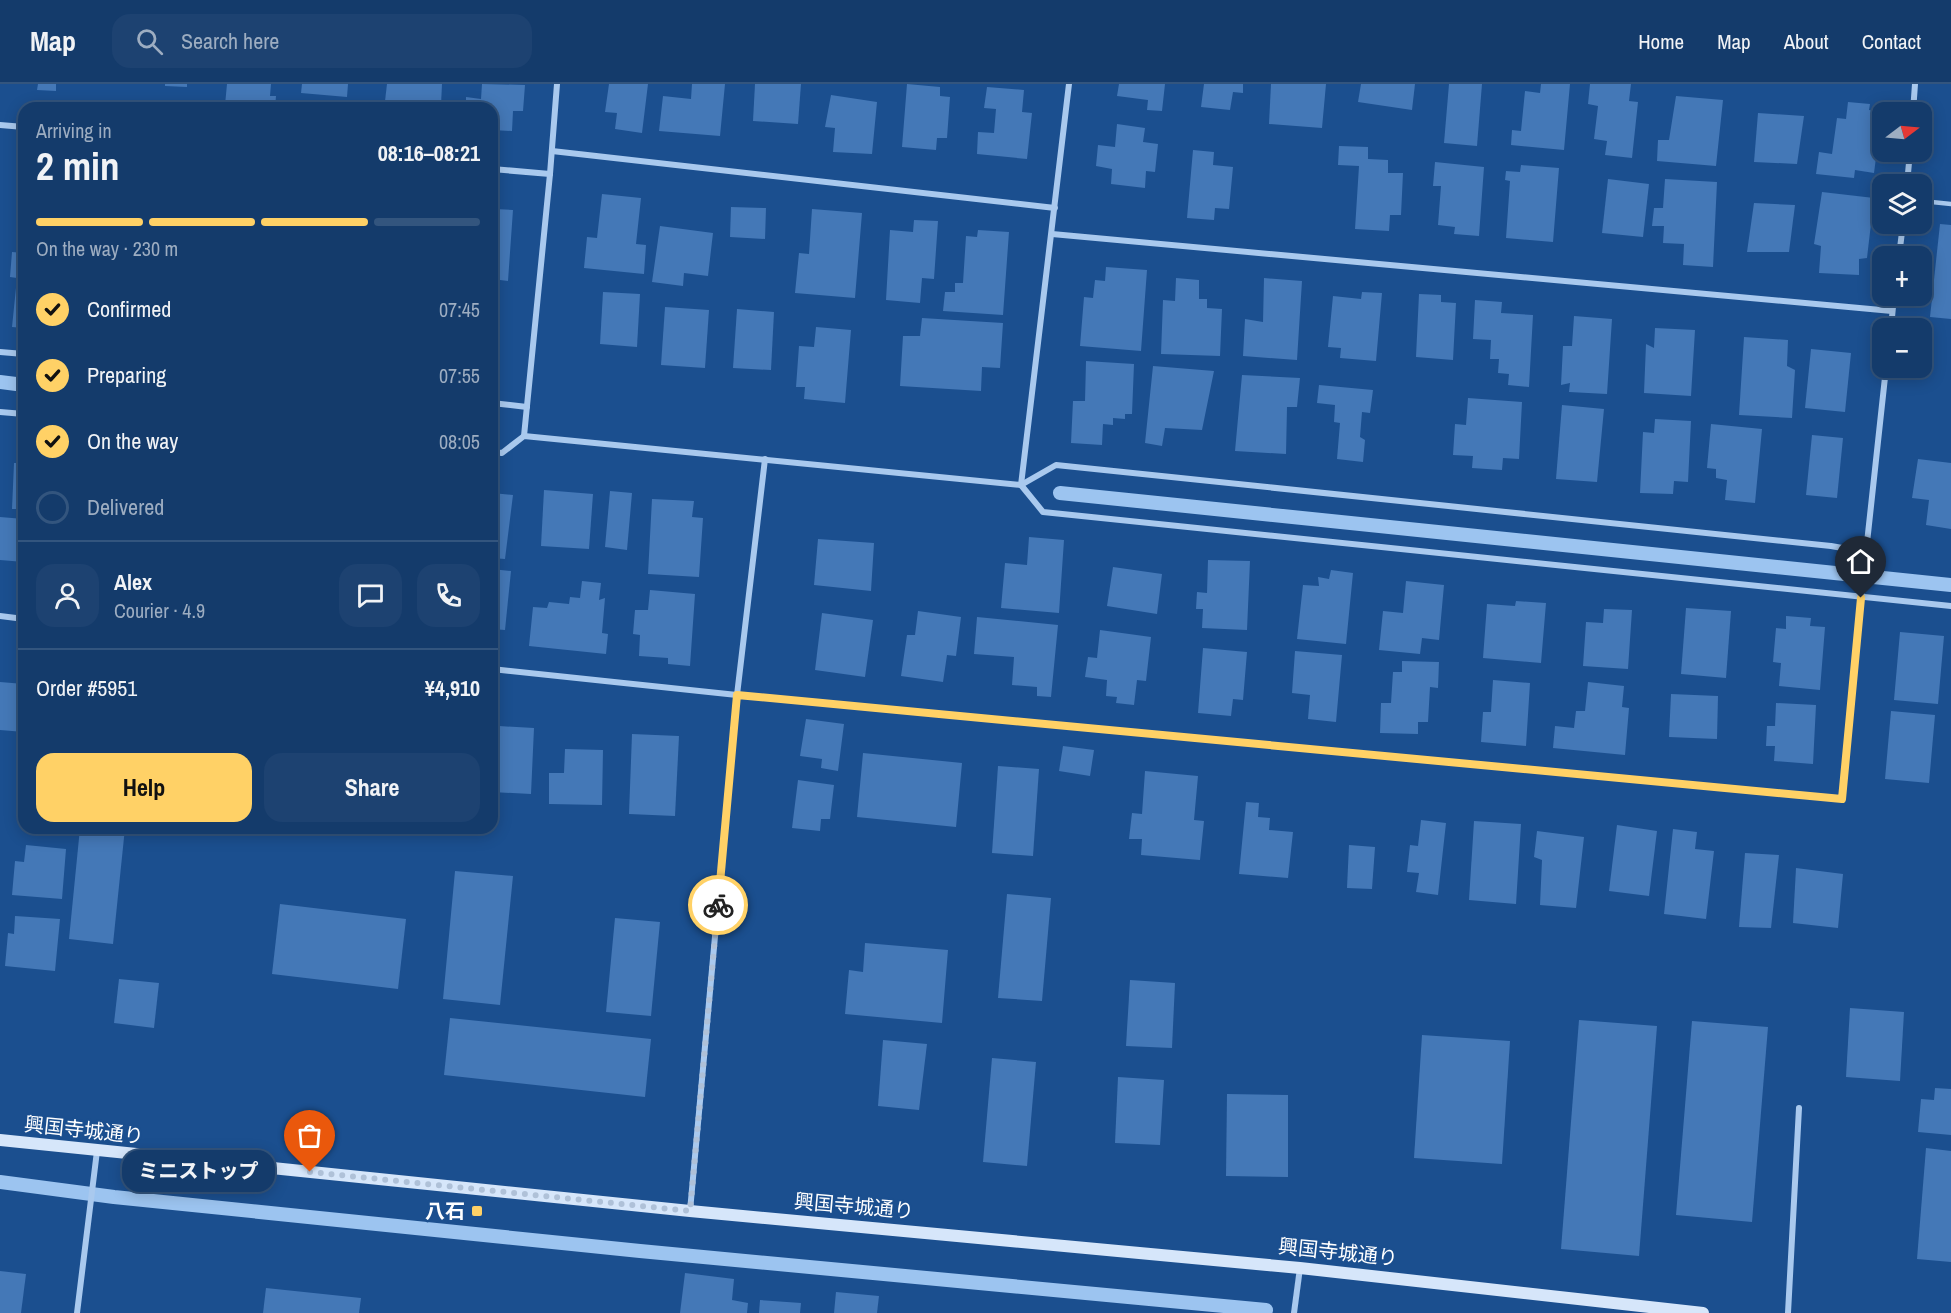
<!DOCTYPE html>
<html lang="en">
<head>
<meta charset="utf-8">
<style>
	body { margin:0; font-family:"Archivo Narrow","Noto Sans JP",sans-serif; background:#1d4271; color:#f1f3f6; height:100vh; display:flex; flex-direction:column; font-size:22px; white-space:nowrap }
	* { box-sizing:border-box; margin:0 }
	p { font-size:20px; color:#9dadc1 }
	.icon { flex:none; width:33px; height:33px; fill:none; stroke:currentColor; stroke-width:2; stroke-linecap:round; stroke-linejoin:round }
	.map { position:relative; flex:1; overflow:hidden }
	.drawer { position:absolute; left:18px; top:18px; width:480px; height:732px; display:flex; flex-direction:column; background:#143b6b; border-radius:18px; box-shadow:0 3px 15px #0003,0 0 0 2px #33557e }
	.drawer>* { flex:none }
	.needle { width:39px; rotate:74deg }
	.controls { position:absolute; left:1872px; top:18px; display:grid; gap:12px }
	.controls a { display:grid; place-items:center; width:60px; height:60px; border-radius:12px; background:#143b6b; box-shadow:0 3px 15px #0003,0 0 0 2px #33557e; font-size:30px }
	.pin { position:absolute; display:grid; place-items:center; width:51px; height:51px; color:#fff; margin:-62px -26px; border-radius:50% 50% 50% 0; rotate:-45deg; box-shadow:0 0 6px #0007 }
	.pin .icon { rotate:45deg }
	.courier { position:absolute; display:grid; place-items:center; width:60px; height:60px; margin:-30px; border:4px solid #ffd166; border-radius:50%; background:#fff; color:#222; box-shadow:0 2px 8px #0007 }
	.bubble { position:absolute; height:42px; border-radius:18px; background:#143b6b; box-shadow:0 3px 15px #0003,0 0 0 2px #33557e; font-size:20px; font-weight:800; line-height:42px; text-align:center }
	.head em { font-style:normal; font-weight:800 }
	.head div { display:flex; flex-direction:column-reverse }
	.head { display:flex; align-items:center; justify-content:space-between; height:102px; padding:0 18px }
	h1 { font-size:39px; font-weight:800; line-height:45px }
	.bar { display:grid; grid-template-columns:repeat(4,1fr); gap:9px 6px; align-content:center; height:72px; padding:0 18px }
	.bar i { height:8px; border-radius:4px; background:#33557e }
	.bar .current { background:#ffd166 }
	.bar p { grid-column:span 4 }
	.line { display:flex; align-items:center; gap:15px; padding:0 18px; border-top:2px solid #33557e }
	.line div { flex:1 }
	.round { display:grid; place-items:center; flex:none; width:63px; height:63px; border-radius:18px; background:#1d4271 }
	ol { padding:0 18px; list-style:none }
	li { display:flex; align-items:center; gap:18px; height:66px }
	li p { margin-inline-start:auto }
	li .icon { padding:6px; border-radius:50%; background:#ffd166; color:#111; stroke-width:4 }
	li:last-child { color:#9dadc1 }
	li i { width:33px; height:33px; border:3px solid #33557e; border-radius:50% }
	.button { display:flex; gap:12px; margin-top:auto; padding:12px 18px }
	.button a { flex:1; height:69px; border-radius:18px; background:#ffd166; color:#111; font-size:24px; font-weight:800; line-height:69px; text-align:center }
	.button a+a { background:#1d4271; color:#f1f3f6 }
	header { display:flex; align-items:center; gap:36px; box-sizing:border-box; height:84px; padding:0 30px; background:#143b6b; border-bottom:2px solid #33557e }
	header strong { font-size:28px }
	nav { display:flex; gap:33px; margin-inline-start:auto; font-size:21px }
	.search { width:420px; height:54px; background:#1d4271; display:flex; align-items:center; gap:15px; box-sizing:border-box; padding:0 21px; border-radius:18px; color:#9dadc1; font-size:22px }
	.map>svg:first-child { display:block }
</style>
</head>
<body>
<header>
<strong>Map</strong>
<div class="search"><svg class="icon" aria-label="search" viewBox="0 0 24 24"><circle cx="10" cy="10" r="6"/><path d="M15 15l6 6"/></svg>Search here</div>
<nav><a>Home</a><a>Map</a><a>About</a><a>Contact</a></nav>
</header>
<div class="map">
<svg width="1951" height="1229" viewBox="0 0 1951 1229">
	<rect width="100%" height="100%" fill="#1b4f8f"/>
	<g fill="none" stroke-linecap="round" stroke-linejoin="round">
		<g stroke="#9cc4f0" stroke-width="14">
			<path d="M0,298L24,301"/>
			<path d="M1060,409L1951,501"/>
			<path d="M0,1098L114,1113L640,1167L1266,1226"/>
		</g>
	</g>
	<g fill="#4478b7">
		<path d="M38,0H56V7L37,6Z"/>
		<path d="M165,0H187V3L165,2Z"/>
		<path d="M227,0H271L270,12H276L275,24L225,21Z"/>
		<path d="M302,0H348L347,13L301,9Z"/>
		<path d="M387,0H442L441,21L385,17Z"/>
		<path d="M482,0L525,1L523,27H513L512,47L492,46V24H466V13L481,15Z"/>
		<path d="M609,0H648L642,49L615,45L617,29L605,28Z"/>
		<path d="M692,0H725L720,52L659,47L663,12L691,15Z"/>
		<path d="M755,0H801L798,40L753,37Z"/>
		<path d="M907,0L940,3V12L950,13L947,54H937L936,66L902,63Z"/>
		<path d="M1119,0H1165L1162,27L1147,26L1148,16L1117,12Z"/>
		<path d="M1204,0H1243V9L1233,8L1230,26L1201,23Z"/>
		<path d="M1271,0H1326L1322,44L1269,40Z"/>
		<path d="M1361,0H1415L1412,26L1358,18Z"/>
		<path d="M1449,0H1482L1477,62L1444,59Z"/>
		<path d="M1541,0H1570L1564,66L1511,61L1512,46L1521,47L1525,7L1540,9Z"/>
		<path d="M1590,0H1631L1629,17L1638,18L1632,74L1605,71L1607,57L1594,55L1598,22L1588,20Z"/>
		<path d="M987,3L1024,6L1022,28L1032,29L1027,75L977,70L978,48L994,49L996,25L984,24Z"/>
		<path d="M831,11L877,18L872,70L833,68L835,44L825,43Z"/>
		<path d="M1676,12L1723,16L1716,82L1657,77L1658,56H1669Z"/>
		<path d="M1848,18L1870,20L1869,26L1882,28L1874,89L1855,86L1854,94L1816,90L1819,68L1832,70L1837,34L1846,35Z"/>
		<path d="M1758,29L1804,32L1797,80L1754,78Z"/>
		<path d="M1117,40L1145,44L1143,58L1158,60L1155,88L1146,87L1145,104L1111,100L1112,85L1096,82L1098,61L1115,63Z"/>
		<path d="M1339,62L1368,63V75L1388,76V89H1403L1401,131H1390L1389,147L1355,145L1359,82L1338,81Z"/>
		<path d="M1193,66L1214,68L1213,81L1233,83L1229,125L1215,124L1214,136L1187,134Z"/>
		<path d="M1435,78L1484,83L1479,152L1454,150L1455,143L1438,141L1441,102H1433Z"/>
		<path d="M1521,81L1559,84L1553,158L1506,154L1510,97L1505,96L1506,87L1520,88Z"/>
		<path d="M1608,95L1649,100L1643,153L1602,149Z"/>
		<path d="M1665,95L1717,98L1713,183L1683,181L1684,160L1663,159L1664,142H1652L1654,124H1663Z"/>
		<path d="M1822,108L1874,114L1867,174L1859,175V191L1819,189L1821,162L1814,160Z"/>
		<path d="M602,110L641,114L636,160L646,161L644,190L584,184L587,153L597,154Z"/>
		<path d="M492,113H496L495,125L513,126L508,197L492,195Z"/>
		<path d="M1754,119L1795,121L1789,168H1747Z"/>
		<path d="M731,123L766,124L765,155L730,153Z"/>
		<path d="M812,125L862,129L855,214L795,209L799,169L809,170Z"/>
		<path d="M21,129L24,130V149L19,148Z"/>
		<path d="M914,136L938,137L934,195L922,194L920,219L886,216L890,146L913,148Z"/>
		<path d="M1940,140L1951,141V235L1930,233Z"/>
		<path d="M660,142L713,149L708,192L684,189L683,202L652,198Z"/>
		<path d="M978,146L1009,148L1003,231L943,227L945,208H955V199H963L966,152L977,153Z"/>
		<path d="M12,168L24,169V244L12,243L17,194L10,193Z"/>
		<path d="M1106,183L1147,186L1141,267L1080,262L1084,213L1093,214L1095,196L1105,197Z"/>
		<path d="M1176,194L1199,196V215H1207V224L1222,225L1220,272L1161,270L1163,216L1175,217Z"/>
		<path d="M1264,194L1302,197L1297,276L1243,272L1245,235L1263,238Z"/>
		<path d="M603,208L640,210L637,263L600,260Z"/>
		<path d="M1362,208L1382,209L1376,277L1340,274L1341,264L1328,263L1333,212L1361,215Z"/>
		<path d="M1419,210L1441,211V218L1456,219L1453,276L1416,273Z"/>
		<path d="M1475,216L1502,218L1501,229L1533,231L1529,303L1508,301L1509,290L1498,289L1499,275H1490L1491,256L1473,255Z"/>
		<path d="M665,223L709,226L705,284L661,281Z"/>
		<path d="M737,225L774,228L771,286L733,284Z"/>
		<path d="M1574,232L1612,235L1607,310L1569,308L1570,299L1561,301L1563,262H1572Z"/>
		<path d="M922,234L1003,239L1000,284L982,283L981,307L900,302L903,252H920Z"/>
		<path d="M816,243L851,246L845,319L804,315L805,303H796L799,262L814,263Z"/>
		<path d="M1655,244L1695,246L1691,312L1644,309L1646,260L1654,264Z"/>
		<path d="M1744,253L1788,256L1787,282L1795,286L1792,334L1739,331Z"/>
		<path d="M1811,265L1851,269L1845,328L1805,324Z"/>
		<path d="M1086,277L1134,280L1132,330H1125V335L1113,334V341L1103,340L1102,361L1071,359L1073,317H1085Z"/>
		<path d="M1153,282L1214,287L1202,346L1165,344L1162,362L1145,359Z"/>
		<path d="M1242,291L1300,294L1297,323H1287L1286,370L1235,367Z"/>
		<path d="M1319,301L1373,306L1370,329L1362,328L1360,353L1365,356L1363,378L1337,375L1340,339L1334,338L1335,321L1317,319Z"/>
		<path d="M1468,314L1522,318L1519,375L1503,374L1502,386L1472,384L1473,372L1453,371L1455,340L1466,341Z"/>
		<path d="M1562,321L1604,325L1597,398L1556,395Z"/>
		<path d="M1655,335L1691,337L1688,398L1674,397L1673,410L1640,409L1643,348L1654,349Z"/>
		<path d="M1711,340L1762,345L1755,419L1725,416L1727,396L1716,394V385L1707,384Z"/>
		<path d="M1812,351L1843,354L1837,414L1806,411Z"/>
		<path d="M1918,375L1951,379V445L1926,441L1929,416L1912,414Z"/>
		<path d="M14,379H24V425H12Z"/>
		<path d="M544,406L593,410L589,465L541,462Z"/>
		<path d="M610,407L632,409L627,466L605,463Z"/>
		<path d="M492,409L513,411L505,475L492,474Z"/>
		<path d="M652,415L694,417L692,433L703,434L699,493L648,490Z"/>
		<path d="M0,433L24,435V478L0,476Z"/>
		<path d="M1029,453L1064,456L1059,529L1001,524L1005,479L1027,481Z"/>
		<path d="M818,455L874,459L871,507L814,501Z"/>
		<path d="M1208,476L1250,477L1247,546L1202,544L1203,525H1196L1197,508L1207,509Z"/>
		<path d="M1113,483L1162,490L1157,530L1107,522Z"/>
		<path d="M492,485L511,487L505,546L492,545Z"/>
		<path d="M1331,486L1353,489L1346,560L1297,555L1303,501L1319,502L1318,493L1329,495Z"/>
		<path d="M582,497L601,499L599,516L605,514L602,549L608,550L606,570L529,562L533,523L547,524L549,518L569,520L570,513L580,514Z"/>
		<path d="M1406,497L1444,501L1439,556L1422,554L1420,570L1379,566L1383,527L1403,529Z"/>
		<path d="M650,506L695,510L690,582L668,580V574L639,572L640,551L633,550L635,526H648Z"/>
		<path d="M1516,517L1546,519L1541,579L1483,574L1487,520L1515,522Z"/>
		<path d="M1686,524L1731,527L1726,594L1681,590Z"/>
		<path d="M1604,525L1632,526L1628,585L1583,582L1586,538L1603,539Z"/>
		<path d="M918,527L961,533L956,572L947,571L943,598L901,592L907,551H915Z"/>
		<path d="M822,529L873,536L865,593L815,586Z"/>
		<path d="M1786,532L1811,534L1810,542L1825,543L1820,606L1779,602L1781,579L1773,578L1776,544L1786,545Z"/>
		<path d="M977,533L1058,541L1051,613L1037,612V603L1012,601L1014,573L974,570Z"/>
		<path d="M1100,546L1151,553L1146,597L1137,596L1134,621L1116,619L1117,613L1106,612L1107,596L1085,593L1088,573L1097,574Z"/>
		<path d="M1900,548L1944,552L1938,620L1894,616Z"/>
		<path d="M1203,564L1247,568L1243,616L1233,615L1231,632L1198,629Z"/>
		<path d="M1295,567L1342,571L1336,638L1308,635L1310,611L1292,609Z"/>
		<path d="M1402,577L1439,578L1438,604L1430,603L1428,638H1418V650L1380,649L1381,619H1391L1393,588H1402Z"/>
		<path d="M1493,596L1530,599L1526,662L1481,658L1483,628H1491Z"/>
		<path d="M0,598L24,600V648L0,646Z"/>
		<path d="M1588,598L1624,602L1622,623L1629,624L1625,671L1553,664L1555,642L1574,644L1576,627H1585Z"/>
		<path d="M1671,610L1718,612L1717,655L1669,653Z"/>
		<path d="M1776,619L1816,621L1813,680L1774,677L1775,662H1766L1767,642H1775Z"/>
		<path d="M1891,627L1935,631L1929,699L1885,695Z"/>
		<path d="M806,635L844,640L838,687L821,684L822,675L800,672Z"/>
		<path d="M499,642L534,644L531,710L492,708V656L498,657Z"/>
		<path d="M632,650L679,652L675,732L629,730Z"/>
		<path d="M1063,662L1094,666L1090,692L1059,687Z"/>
		<path d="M565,665L603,666L602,721L549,720V689H564Z"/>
		<path d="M863,669L962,679L956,743L857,733Z"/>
		<path d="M998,682L1039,685L1033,772L992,769Z"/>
		<path d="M1145,687L1198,692L1194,736L1204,737L1200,776L1141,771L1142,755H1129L1132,729L1142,730Z"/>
		<path d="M798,696L834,701L830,735H821L820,747L792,744Z"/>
		<path d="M1246,718L1259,719L1258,733L1270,734L1269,746L1293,748L1288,794L1239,790Z"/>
		<path d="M1421,736L1446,739L1438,811L1416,808L1419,789L1407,788L1410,761L1418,762Z"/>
		<path d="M1474,737L1521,740L1516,820L1469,816Z"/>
		<path d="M1617,741L1657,747L1649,812L1609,807Z"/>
		<path d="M80,744H125L113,860L69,855Z"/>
		<path d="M1673,745L1697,748L1695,765L1714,767L1706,835L1664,830Z"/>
		<path d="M1537,747L1584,753L1576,824L1540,821L1542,776L1534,773Z"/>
		<path d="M26,761L66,765L62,815L12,811L15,777L24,778Z"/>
		<path d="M1349,761L1375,763L1372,805L1347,804Z"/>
		<path d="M1745,769L1779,771L1771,844L1739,843Z"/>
		<path d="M1796,784L1843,790L1838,844L1793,839Z"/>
		<path d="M455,787L513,792L500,921L443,915Z"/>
		<path d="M1007,810L1051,814L1042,917L998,914Z"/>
		<path d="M280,820L406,835L398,905L272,890Z"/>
		<path d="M15,832L60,835L55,887L5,882L8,849L14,850Z"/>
		<path d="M615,834L660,838L651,932L606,928Z"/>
		<path d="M865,859L948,866L942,939L845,930L849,886L863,888Z"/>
		<path d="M119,895L159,899L154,944L114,939Z"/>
		<path d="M1130,896L1175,899L1172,964L1126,962Z"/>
		<path d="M1850,924L1904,928L1900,997L1846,993Z"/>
		<path d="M450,934L651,955L645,1013L444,991Z"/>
		<path d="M1579,936L1657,942L1639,1172L1561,1165Z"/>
		<path d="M1692,937L1768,943L1752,1138L1676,1131Z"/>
		<path d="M1422,951L1510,957L1502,1080L1414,1074Z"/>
		<path d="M883,956L927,960L919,1026L878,1022Z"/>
		<path d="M992,974L1036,978L1027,1082L983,1078Z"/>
		<path d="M1118,993L1164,996L1160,1061L1115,1059Z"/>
		<path d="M1935,1004L1951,1005V1051L1918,1048L1921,1015L1934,1016Z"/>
		<path d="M1227,1010L1288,1011V1093L1226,1092Z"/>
		<path d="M1926,1064L1951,1067V1178L1917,1175Z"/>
		<path d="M0,1187L26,1190L21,1229H0Z"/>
		<path d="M685,1189L734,1195L732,1216L748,1219L747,1229H680Z"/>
		<path d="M266,1204L361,1214L359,1229H263Z"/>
		<path d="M836,1208L879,1212L877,1229H834Z"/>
		<path d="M760,1216L801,1219L800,1229H759Z"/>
	</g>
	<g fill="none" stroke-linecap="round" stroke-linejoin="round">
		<path stroke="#a9c9ee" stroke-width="4.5" d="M1922,117L1951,120"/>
		<g stroke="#a9c9ee" stroke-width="6">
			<path d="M1069,0L1021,401L1043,428L1951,522"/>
			<path d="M1913,28L1915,0"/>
			<path d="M0,41L24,43"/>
			<path d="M552,67L1055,124"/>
			<path d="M492,85L550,90"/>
			<path d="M1907,100L1910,68"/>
			<path d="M1052,150L1892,227"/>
			<path d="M1899,172L1903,140"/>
			<path d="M1891,244L1894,212"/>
			<path d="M0,268L24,270"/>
			<path d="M492,319L527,323"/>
			<path d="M0,328L24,330"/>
			<path d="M524,352L550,90L557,0"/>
			<path d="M492,368L502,369L524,352L1021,401L1056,381L1831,462L1865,468"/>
			<path d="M0,532L24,535"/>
			<path d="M492,585L737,611L1842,715L1861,514L1886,284"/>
			<path d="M690,1127L737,611L765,375"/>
			<path d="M77,1229L97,1067"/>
			<path d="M1294,1229L1300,1184"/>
			<path d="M1788,1229L1799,1024"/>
		</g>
		<path stroke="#d6e6fa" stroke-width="12" d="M0,1056L690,1127L1300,1184L1703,1229"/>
	</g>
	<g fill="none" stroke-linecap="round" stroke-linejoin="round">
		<path stroke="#afc1d8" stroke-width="6" stroke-dasharray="0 10.8" d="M310,1088L690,1127L718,821"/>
		<path stroke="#ffd166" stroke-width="8" d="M718,821L737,611L1842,715L1861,514"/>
	</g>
	<rect fill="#ffd166" stroke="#1b4f8f" stroke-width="2" x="471" y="1121" width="12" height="12" rx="3"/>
	<g text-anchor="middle" stroke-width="4.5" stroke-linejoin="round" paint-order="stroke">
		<g font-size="20" fill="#fff" stroke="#1b4f8f">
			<text transform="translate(84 1046) rotate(6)" y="7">興国寺城通り</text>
			<text transform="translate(854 1122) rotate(5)" y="7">興国寺城通り</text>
			<text transform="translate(1338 1168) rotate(6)" y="7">興国寺城通り</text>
		</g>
		<g font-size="20" font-weight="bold" fill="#fff" stroke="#1b4f8f" text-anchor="end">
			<text x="465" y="1134">八石</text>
		</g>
	</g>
</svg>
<div class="controls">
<a><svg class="needle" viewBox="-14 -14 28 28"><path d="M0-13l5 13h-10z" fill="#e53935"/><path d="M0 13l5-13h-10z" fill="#9dadc1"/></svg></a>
<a><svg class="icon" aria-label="layers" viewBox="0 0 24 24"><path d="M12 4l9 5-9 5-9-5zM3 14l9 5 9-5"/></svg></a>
<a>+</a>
<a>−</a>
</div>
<div class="pin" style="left:310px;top:1088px;background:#ea580c"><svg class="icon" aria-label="bag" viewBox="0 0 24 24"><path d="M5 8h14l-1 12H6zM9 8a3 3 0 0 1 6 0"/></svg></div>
<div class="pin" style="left:1861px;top:514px;background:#1f2937"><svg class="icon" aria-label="home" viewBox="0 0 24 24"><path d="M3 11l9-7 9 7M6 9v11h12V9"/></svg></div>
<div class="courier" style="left:718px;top:821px"><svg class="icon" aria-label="bike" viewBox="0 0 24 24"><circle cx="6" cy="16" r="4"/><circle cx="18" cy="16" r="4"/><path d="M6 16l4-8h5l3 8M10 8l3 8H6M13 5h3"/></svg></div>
<div class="bubble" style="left:122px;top:1066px;width:153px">ミニストップ</div>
<section class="drawer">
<div class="head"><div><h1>2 min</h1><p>Arriving in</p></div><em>08:16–08:21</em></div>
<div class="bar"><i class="current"></i><i class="current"></i><i class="current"></i><i></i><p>On the way · 230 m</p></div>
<ol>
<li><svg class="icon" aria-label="check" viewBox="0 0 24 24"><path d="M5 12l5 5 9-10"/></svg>Confirmed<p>07:45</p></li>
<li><svg class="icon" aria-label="check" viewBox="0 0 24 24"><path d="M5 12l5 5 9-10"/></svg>Preparing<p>07:55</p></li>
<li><svg class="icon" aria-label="check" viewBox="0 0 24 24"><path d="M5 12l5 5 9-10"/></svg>On the way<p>08:05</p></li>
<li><i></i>Delivered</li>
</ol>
<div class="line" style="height:108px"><a class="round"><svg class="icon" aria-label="person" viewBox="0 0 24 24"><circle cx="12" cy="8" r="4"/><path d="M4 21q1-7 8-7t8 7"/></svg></a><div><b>Alex</b><p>Courier · 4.9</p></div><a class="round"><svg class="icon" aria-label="chat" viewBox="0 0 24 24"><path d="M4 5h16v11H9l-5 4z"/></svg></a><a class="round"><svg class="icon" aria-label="phone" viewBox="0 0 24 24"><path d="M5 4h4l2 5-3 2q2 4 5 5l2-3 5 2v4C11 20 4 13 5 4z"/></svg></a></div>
<div class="line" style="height:78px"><div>Order #5951</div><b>¥4,910</b></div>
<div class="button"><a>Help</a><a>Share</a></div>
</section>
</div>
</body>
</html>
